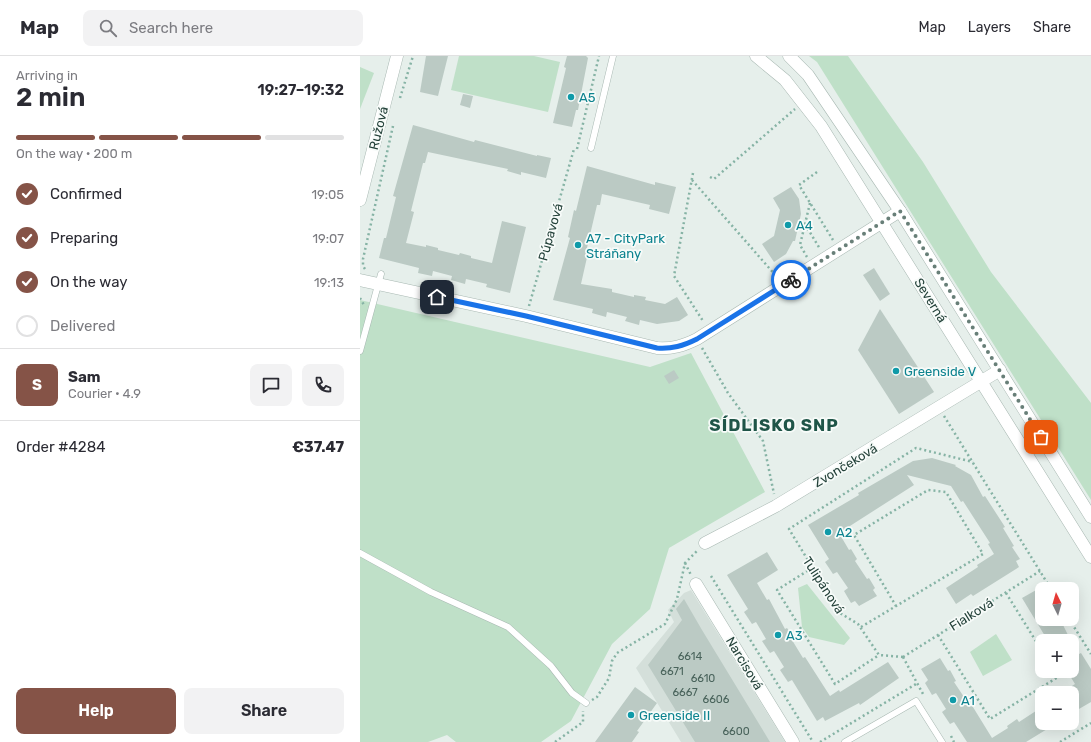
<!DOCTYPE html>
<html lang="en">
<head>
<meta charset="utf-8">
<style>
	body { margin:0; font-family:Rubik,sans-serif; background:#f2f2f3; color:#2b2b33; height:100vh; display:flex; flex-direction:column; font-size:15px; white-space:nowrap }
	* { box-sizing:border-box; margin:0 }
	p { font-size:13px; color:#7c7c81 }
	.icon { flex:none; width:22px; height:22px; fill:none; stroke:currentColor; stroke-width:2; stroke-linecap:round; stroke-linejoin:round }
	.map { position:relative; flex:1; overflow:hidden }
	.details { display:flex; flex-direction:column; background:#fff; width:360px }
	.details>* { flex:none }
	.needle { width:26px; rotate:355deg }
	.tools { position:absolute; left:675px; top:526px; display:grid; gap:8px }
	.tools a { display:grid; place-items:center; width:44px; height:44px; border-radius:8px; background:#fff; box-shadow:0 4px 16px #0002; font-size:20px }
	.pin { position:absolute; display:grid; place-items:center; width:34px; height:34px; color:#fff; margin:-17px; border-radius:8px; box-shadow:0 2px 6px #0006 }
	.courier { position:absolute; display:grid; place-items:center; width:40px; height:40px; margin:-20px; border:3px solid #1a73e8; border-radius:50%; background:#fff; color:#222; box-shadow:0 1px 5px #0007 }
	.headline em { font-style:normal; font-weight:600 }
	.headline div { display:flex; flex-direction:column-reverse }
	.headline { display:flex; align-items:center; justify-content:space-between; height:68px; padding:0 16px }
	h1 { font-size:26px; font-weight:600; line-height:30px }
	.bar { display:grid; grid-template-columns:repeat(4,1fr); gap:6px 4px; align-content:center; height:48px; padding:0 16px }
	.bar i { height:5px; border-radius:3px; background:#e1e1e2 }
	.bar .on { background:#855347 }
	.bar p { grid-column:span 4 }
	.line { display:flex; align-items:center; gap:10px; padding:0 16px; border-top:1px solid #e1e1e2 }
	.line div { flex:1 }
	.round { display:grid; place-items:center; flex:none; width:42px; height:42px; border-radius:8px; background:#f2f2f3 }
	ol { padding:0 16px; list-style:none }
	li { display:flex; align-items:center; gap:12px; height:44px }
	li p { margin-inline-start:auto }
	li .icon { padding:4px; border-radius:50%; background:#855347; color:#fff; stroke-width:4 }
	li:last-child { color:#7c7c81 }
	li i { width:22px; height:22px; border:2px solid #e1e1e2; border-radius:50% }
	.button { display:flex; gap:8px; margin-top:auto; padding:8px 16px }
	.button a { flex:1; height:46px; border-radius:8px; background:#855347; color:#fff; font-size:16px; font-weight:600; line-height:46px; text-align:center }
	.button a+a { background:#f2f2f3; color:#2b2b33 }
	header { display:flex; align-items:center; gap:24px; box-sizing:border-box; height:56px; padding:0 20px; background:#fff; border-bottom:1px solid #e1e1e2 }
	header strong { font-size:19px }
	nav { display:flex; gap:22px; margin-inline-start:auto; font-size:14px }
	.search { width:280px; height:36px; background:#f2f2f3; display:flex; align-items:center; gap:10px; box-sizing:border-box; padding:0 14px; border-radius:8px; color:#7c7c81; font-size:15px }
	main { display:flex; flex:1; min-height:0 }
	.map>svg:first-child { display:block }
</style>
</head>
<body>
<header>
<strong>Map</strong>
<div class="search"><svg class="icon" aria-label="search" viewBox="0 0 24 24"><circle cx="10" cy="10" r="6"/><path d="M15 15l6 6"/></svg>Search here</div>
<nav><a>Map</a><a>Layers</a><a>Share</a></nav>
</header>
<main>
<section class="details">
<div class="headline"><div><h1>2 min</h1><p>Arriving in</p></div><em>19:27–19:32</em></div>
<div class="bar"><i class="on"></i><i class="on"></i><i class="on"></i><i></i><p>On the way · 200 m</p></div>
<ol>
<li><svg class="icon" aria-label="check" viewBox="0 0 24 24"><path d="M5 12l5 5 9-10"/></svg>Confirmed<p>19:05</p></li>
<li><svg class="icon" aria-label="check" viewBox="0 0 24 24"><path d="M5 12l5 5 9-10"/></svg>Preparing<p>19:07</p></li>
<li><svg class="icon" aria-label="check" viewBox="0 0 24 24"><path d="M5 12l5 5 9-10"/></svg>On the way<p>19:13</p></li>
<li><i></i>Delivered</li>
</ol>
<div class="line" style="height:72px"><b class="round" style="background:#855347;color:#fff">S</b><div><b>Sam</b><p>Courier · 4.9</p></div><a class="round"><svg class="icon" aria-label="chat" viewBox="0 0 24 24"><path d="M4 5h16v11H9l-5 4z"/></svg></a><a class="round"><svg class="icon" aria-label="phone" viewBox="0 0 24 24"><path d="M5 4h4l2 5-3 2q2 4 5 5l2-3 5 2v4C11 20 4 13 5 4z"/></svg></a></div>
<div class="line" style="height:52px"><div>Order #4284</div><b>€37.47</b></div>
<div class="button"><a>Help</a><a>Share</a></div>
</section>
<div class="map">
<svg width="731" height="686" viewBox="0 0 731 686">
	<rect width="100%" height="100%" fill="#e6efeb"/>
	<path fill="#d4dfda" d="M331,534L425,686H321L276,612L314,566L308,554L324,537Z"/>
	<g fill="#bfe0c8">
		<path d="M99,0H174L200,6L188,56L91,34Z"/>
		<path d="M449,0H488L563,106L631,216L731,347V444L457,6Z"/>
		<path d="M0,11L14,17L0,53Z"/>
		<path d="M0,244L290,311L331,297L405,436L309,492L290,553L252,588L211,665L181,686H96L87,679L68,686H0Z"/>
		<path d="M447,528L490,582L484,589L449,581L442,571L438,532Z"/>
		<path d="M636,578L652,604L623,620L610,596Z"/>
	</g>
	<g fill="#bbcac4">
		<path d="M66,0H88L78,40L60,36Z"/>
		<path d="M207,0H226L228,2L218,54H216L212,71L193,67L206,12L204,11Z"/>
		<path d="M103,38L113,40L110,52L100,49Z"/>
		<path d="M53,69L114,86L115,84L177,100V99L191,102L186,122L161,116V119L147,115L148,113L68,96L65,107H63L51,155L54,156L46,187L66,191V189L78,192V194L99,199L100,197L111,200V202L132,207L142,165L166,171L150,237L126,231L127,228L106,223L105,228L91,224L92,220L73,215L72,220L58,217L59,212L19,202L24,182H26L36,141L33,140Z"/>
		<path d="M227,110L295,129V126L316,131L309,158L289,153L290,149L242,138L240,149H237L226,196L228,197L221,228L252,233V236L274,241V239L286,241L285,244L305,248L317,241L328,259L319,265L297,268L280,264L279,269L265,265L267,261L247,256L246,261L232,257L233,253L193,244L210,182L208,181L214,154L216,155Z"/>
		<path d="M431,131L439,143L441,158L435,185H433L426,198L414,206L402,188L414,180L420,154L413,142Z"/>
		<path d="M514,212L530,238L520,245L503,219Z"/>
		<path d="M520,253L574,336L539,358L498,294Z"/>
		<path d="M314,314L319,322L309,328L304,320Z"/>
		<path d="M572,402L596,409L595,410L611,419L623,441L625,440L645,471L643,472L654,490L652,491L660,503L656,505L659,511L613,540L611,538L596,548L586,532L618,511L617,509L634,498L628,488L630,487L603,445L601,446L591,430L547,419L554,429L479,477L489,494L491,493L497,503L495,505L507,523L509,522L515,532L513,534L517,540L499,550L495,545L491,547L484,535L488,532L477,516L473,518L465,506L469,503L448,469L499,439L498,437L553,405Z"/>
		<path d="M407,496L418,514L397,527L407,544L409,543L425,573L427,572L434,582L432,584L443,602L445,601L470,640L479,634L480,636L528,606L539,622L500,649L499,647L465,665L463,661L457,665L432,624L428,626L420,614L424,611L414,595L410,597L402,585L406,583L396,566L392,568L384,556L388,553L367,519Z"/>
		<path d="M678,533L682,539V563H700L711,585H688L662,542Z"/>
		<path d="M324,543L342,574L410,686H335L288,609L322,564L316,553Z"/>
		<path d="M712,587L719,598L721,597L731,613V646L712,657V630L715,628L707,615H712Z"/>
		<path d="M580,602L588,615L590,614L596,625L594,626L606,644L608,643L632,682L648,672L647,670L657,663L659,666L682,651V667H697L666,686H607L594,666L590,668L582,656L586,653L576,637L572,639L565,627L568,624L561,613Z"/>
		<path d="M275,631L297,647L277,675L279,676L272,686H235Z"/>
	</g>
	<g fill="none" stroke-linecap="round" stroke-linejoin="round">
		<defs>
			<g id="lane">
				<path d="M231,92L253,0"/>
				<path d="M0,295L21,218"/>
				<path d="M0,497L71,536L148,571L191,610L212,637L226,647"/>
				<path d="M485,686L556,645L582,686"/>
			</g>
			<g id="street">
				<path d="M396,0L425,24L461,70L731,501"/>
				<path d="M429,0L448,19L540,155L731,461"/>
				<path d="M0,144L37,0"/>
				<path d="M0,224L166,260L297,292C312,293 323,290 337,283L540,155"/>
				<path d="M345,487L416,450L640,314"/>
				<path d="M336,528L433,686"/>
			</g>
		</defs>
		<use href="#lane" stroke="#a8b8b2" stroke-width="7"/>
		<use href="#street" stroke="#a8b8b2" stroke-width="13"/>
		<g stroke="#86b3a5" stroke-width="2.5" stroke-dasharray="2 3" stroke-linecap="butt">
			<path d="M40,42L53,0"/>
			<path d="M217,93L239,0"/>
			<path d="M457,116L439,129L473,184"/>
			<path d="M333,117L314,220L343,265"/>
			<path d="M350,121L354,123L435,53"/>
			<path d="M332,124L417,221"/>
			<path d="M445,168L460,193"/>
			<path d="M447,201L440,189L450,147"/>
			<path d="M5,213L3,210V203L33,70"/>
			<path d="M0,242L4,249"/>
			<path d="M169,250L214,93"/>
			<path d="M342,292L368,337L403,385L414,438"/>
			<path d="M584,360L691,533"/>
			<path d="M325,507L331,519"/>
			<path d="M452,512L417,534L475,628L519,599"/>
			<path d="M351,520L453,686"/>
			<path d="M646,537L682,595"/>
			<path d="M709,563L731,598"/>
			<path d="M501,571L623,498L586,436L568,434L494,479L536,550"/>
			<path d="M578,579L630,663L698,621L695,615"/>
			<path d="M543,601L519,599L498,568L480,557L429,473L556,392L613,406"/>
			<path d="M543,601L680,515"/>
			<path d="M543,601L563,638"/>
			<path d="M232,644L237,641L249,622L252,605L257,597L305,568L317,543L325,507L337,495"/>
			<path d="M591,680L594,686"/>
			<path d="M195,686L223,666V655"/>
			<path d="M460,686L556,628"/>
			<path d="M700,686L731,667"/>
		</g>
		<use href="#lane" stroke="#fff" stroke-width="6"/>
		<use href="#street" stroke="#fff" stroke-width="12"/>
	</g>
	<g fill="none" stroke-linecap="round" stroke-linejoin="round">
		<path stroke="#687f78" stroke-width="4" stroke-dasharray="0 7.2" d="M431,224L540,155L681,381"/>
		<path stroke="#1a73e8" stroke-width="5" d="M77,241L166,260L297,292C312,293 323,290 337,283L431,224"/>
	</g>
	<g fill="#0f9aa8" stroke="#f7fbf9" stroke-width="1.5">
		<circle cx="211" cy="41" r="4"/>
		<circle cx="428" cy="169" r="4"/>
		<circle cx="218" cy="189" r="4"/>
		<circle cx="536" cy="315" r="4"/>
		<circle cx="468" cy="476" r="4"/>
		<circle cx="418" cy="579" r="4"/>
		<circle cx="593" cy="644" r="4"/>
		<circle cx="271" cy="659" r="4"/>
	</g>
	<g text-anchor="middle" stroke-width="3.5" stroke-linejoin="round" paint-order="stroke">
		<g font-size="11" fill="#4a645c">
			<text x="330" y="604">6614</text>
			<text x="312" y="619">6671</text>
			<text x="343" y="626">6610</text>
			<text x="325" y="640">6667</text>
			<text x="356" y="647">6606</text>
			<text x="376" y="679">6600</text>
		</g>
		<g font-size="13" fill="#0d838f" stroke="#f7fbf9" text-anchor="start">
			<text x="219" y="46">A5</text>
			<text x="436" y="174">A4</text>
			<text x="226" y="187">A7 - CityPark<tspan x="226" dy="15">Stráňany</tspan></text>
			<text x="544" y="320">Greenside V</text>
			<text x="476" y="481">A2</text>
			<text x="426" y="584">A3</text>
			<text x="601" y="649">A1</text>
			<text x="279" y="664">Greenside II</text>
		</g>
		<g font-size="13" fill="#24423a" stroke="#f7fbf9">
			<text transform="translate(18 72) rotate(-76)" y="5">Ružová</text>
			<text transform="translate(190 176) rotate(-74)" y="5">Púpavová</text>
			<text transform="translate(571 244) rotate(58)" y="5">Severná</text>
			<text transform="translate(485 409) rotate(-31)" y="5">Zvončeková</text>
			<text transform="translate(464 529) rotate(57)" y="5">Tulipánová</text>
			<text transform="translate(611 558) rotate(-32)" y="5">Fialková</text>
			<text transform="translate(385 607) rotate(59)" y="5">Narcisová</text>
		</g>
		<g font-size="17" font-weight="bold" letter-spacing="1" fill="#1f5548" stroke="#f7fbf9">
			<text x="414" y="375">SÍDLISKO SNP</text>
		</g>
	</g>
</svg>
<div class="tools">
<a><svg class="needle" viewBox="-14 -14 28 28"><path d="M0-13l5 13h-10z" fill="#e53935"/><path d="M0 13l5-13h-10z" fill="#7c7c81"/></svg></a>
<a>+</a>
<a>−</a>
</div>
<div class="pin" style="left:681px;top:381px;background:#ea580c"><svg class="icon" aria-label="bag" viewBox="0 0 24 24"><path d="M5 8h14l-1 12H6zM9 8a3 3 0 0 1 6 0"/></svg></div>
<div class="pin" style="left:77px;top:241px;background:#1f2937"><svg class="icon" aria-label="home" viewBox="0 0 24 24"><path d="M3 11l9-7 9 7M6 9v11h12V9"/></svg></div>
<div class="courier" style="left:431px;top:224px"><svg class="icon" aria-label="bike" viewBox="0 0 24 24"><circle cx="6" cy="16" r="4"/><circle cx="18" cy="16" r="4"/><path d="M6 16l4-8h5l3 8M10 8l3 8H6M13 5h3"/></svg></div>
</div>
</main>
</body>
</html>
